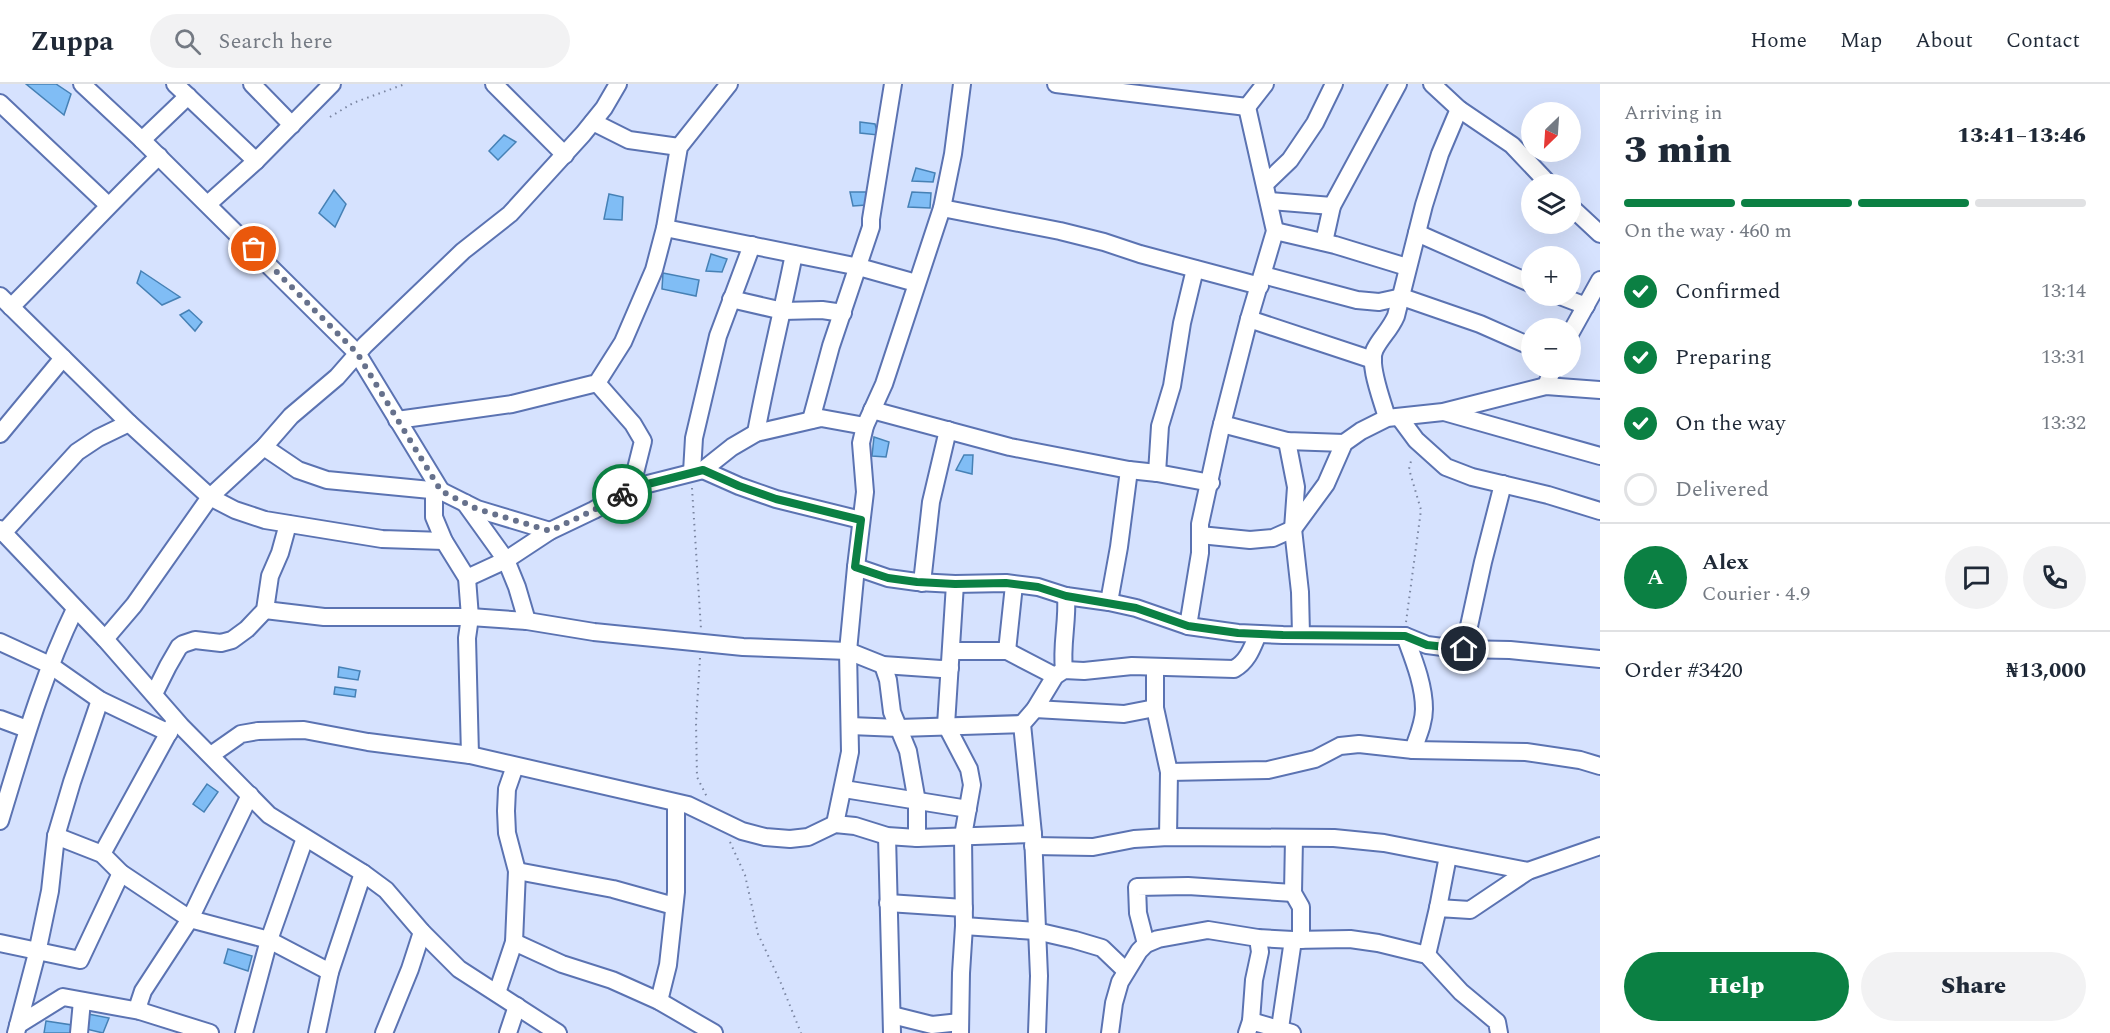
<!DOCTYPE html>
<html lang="en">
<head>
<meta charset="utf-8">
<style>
	body { margin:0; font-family:Spectral,serif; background:#f2f2f3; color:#1f2937; height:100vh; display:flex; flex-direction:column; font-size:22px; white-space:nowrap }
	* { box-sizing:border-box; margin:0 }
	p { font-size:20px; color:#747a83 }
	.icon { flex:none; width:33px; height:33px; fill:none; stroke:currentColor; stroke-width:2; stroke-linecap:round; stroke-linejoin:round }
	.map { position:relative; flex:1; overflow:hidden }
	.sheet { display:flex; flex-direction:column; background:#fff; width:510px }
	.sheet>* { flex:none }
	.needle { width:39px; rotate:205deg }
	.tools { position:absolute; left:1521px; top:18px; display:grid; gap:12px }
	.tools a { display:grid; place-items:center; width:60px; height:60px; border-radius:50%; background:#fff; box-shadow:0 6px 24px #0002; font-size:30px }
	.pin { position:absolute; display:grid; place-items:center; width:51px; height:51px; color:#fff; margin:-26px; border:3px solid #fff; border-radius:50%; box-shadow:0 2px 6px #0007 }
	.courier { position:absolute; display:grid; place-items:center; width:60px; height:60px; margin:-30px; border:4px solid #0b8043; border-radius:50%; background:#fff; color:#222; box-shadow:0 2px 8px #0007 }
	.head em { font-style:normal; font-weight:800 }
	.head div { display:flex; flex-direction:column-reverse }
	.head { display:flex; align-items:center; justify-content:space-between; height:102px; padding:0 24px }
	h1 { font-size:39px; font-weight:800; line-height:45px }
	.bar { display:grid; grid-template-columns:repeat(4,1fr); gap:9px 6px; align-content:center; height:72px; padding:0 24px }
	.bar i { height:8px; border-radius:4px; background:#e0e1e3 }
	.bar .current { background:#0b8043 }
	.bar p { grid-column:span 4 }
	.line { display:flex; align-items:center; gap:15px; padding:0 24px; border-top:2px solid #e0e1e3 }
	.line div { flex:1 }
	.round { display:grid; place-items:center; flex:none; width:63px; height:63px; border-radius:32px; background:#f2f2f3 }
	ol { padding:0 24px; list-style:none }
	li { display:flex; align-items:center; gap:18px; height:66px }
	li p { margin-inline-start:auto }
	li .icon { padding:6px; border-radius:50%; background:#0b8043; color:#fff; stroke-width:4 }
	li:last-child { color:#747a83 }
	li i { width:33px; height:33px; border:3px solid #e0e1e3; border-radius:50% }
	.button { display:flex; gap:12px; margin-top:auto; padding:12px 24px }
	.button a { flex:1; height:69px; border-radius:36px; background:#0b8043; color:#fff; font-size:24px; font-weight:800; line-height:69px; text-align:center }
	.button a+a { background:#f2f2f3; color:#1f2937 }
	header { display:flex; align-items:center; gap:36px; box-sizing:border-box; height:84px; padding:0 30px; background:#fff; border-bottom:2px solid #e0e1e3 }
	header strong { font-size:28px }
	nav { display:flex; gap:33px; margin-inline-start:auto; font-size:21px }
	.search { width:420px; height:54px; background:#f2f2f3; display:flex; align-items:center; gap:15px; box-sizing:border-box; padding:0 21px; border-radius:33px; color:#747a83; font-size:22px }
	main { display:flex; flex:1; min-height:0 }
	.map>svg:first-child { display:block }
</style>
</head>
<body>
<header>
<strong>Zuppa</strong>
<div class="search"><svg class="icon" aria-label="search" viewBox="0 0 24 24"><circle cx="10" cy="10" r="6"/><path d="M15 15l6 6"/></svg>Search here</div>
<nav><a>Home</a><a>Map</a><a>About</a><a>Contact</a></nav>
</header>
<main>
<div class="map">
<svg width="1600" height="949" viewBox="0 0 1600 949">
	<rect width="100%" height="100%" fill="#d6e2fe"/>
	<g fill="#80bdf5" stroke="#4681b5" stroke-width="1.5">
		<path d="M26,0H56L71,10L64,31Z"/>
		<path d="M860,38L875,40L878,51L860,49Z"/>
		<path d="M504,51L516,58L498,76L489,67Z"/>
		<path d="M916,84L935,89L933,98L912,97Z"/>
		<path d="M334,106L346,120L335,143L319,129Z"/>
		<path d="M850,108H866V121L853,122Z"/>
		<path d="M912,108L931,109L930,124L908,123Z"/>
		<path d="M609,110L623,113L622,136L604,135Z"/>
		<path d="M711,170L727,175L722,188L706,187Z"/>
		<path d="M141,187L180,213L162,221L137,199Z"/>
		<path d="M663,189L699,196L696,212L662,205Z"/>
		<path d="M189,226L202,238L195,247L180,231Z"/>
		<path d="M874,353L889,358L886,373L872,372Z"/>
		<path d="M964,371H973L972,390L956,386Z"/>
		<path d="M339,583L360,587L358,596L338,593Z"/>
		<path d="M335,603L356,606L355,613L334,610Z"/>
		<path d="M207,700L218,708L204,728L193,720Z"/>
		<path d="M228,865L252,872L248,887L224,879Z"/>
		<path d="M83,929L109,934L103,949L82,944Z"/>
		<path d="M46,937L72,941L71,949H44Z"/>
	</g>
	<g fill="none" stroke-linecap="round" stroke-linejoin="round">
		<defs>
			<g id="minor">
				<path d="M82,0L142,56L357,269L441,407"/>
				<path d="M175,0L256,77"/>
				<path d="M252,0L292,41"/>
				<path d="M494,0L565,71"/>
				<path d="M1056,0L1247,23"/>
				<path d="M1432,0L1459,25L1512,61L1549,100"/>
				<path d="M0,19L108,121"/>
				<path d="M1247,23L1265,0"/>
				<path d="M593,38L629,56L679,63"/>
				<path d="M142,56L188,12"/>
				<path d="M1265,100L1290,76L1315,39L1334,0"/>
				<path d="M1269,117L1332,122"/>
				<path d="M208,120L256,77L332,0"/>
				<path d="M1570,122L1600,150"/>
				<path d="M942,124L1060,147L1104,158L1140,170L1260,202"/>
				<path d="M665,144L859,183L916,199"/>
				<path d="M1275,147L1335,161L1407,183"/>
				<path d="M1417,149L1532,200"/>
				<path d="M1324,158L1332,122L1398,0"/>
				<path d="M1263,191L1357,216L1379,218L1402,213L1480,240L1532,263"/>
				<path d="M0,212L129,339L210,413L235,426L265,436L382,455L444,457"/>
				<path d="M1560,212L1586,222"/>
				<path d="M731,215L783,227L822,226L843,229"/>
				<path d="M11,223C61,173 108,121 159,72"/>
				<path d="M1249,235L1373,276"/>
				<path d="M1570,250L1600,196"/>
				<path d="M597,299L633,340L643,357L631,405"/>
				<path d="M1546,302L1553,284"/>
				<path d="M872,326L1010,363L1129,386L1157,389L1211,399"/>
				<path d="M1444,328L1600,372"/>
				<path d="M1399,333L1416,356L1446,383L1472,393L1548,411L1600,427"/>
				<path d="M1387,334C1383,318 1367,280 1375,265C1381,253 1390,246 1396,232L1424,121L1440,70L1459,25"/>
				<path d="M397,336L512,320L597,299L623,258L654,186L665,144L679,63L729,0"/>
				<path d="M811,336L831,262L871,143V135L893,0"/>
				<path d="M1222,340L1287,357L1344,359"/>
				<path d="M756,349C767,289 782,230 794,170"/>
				<path d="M0,350L63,274"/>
				<path d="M1287,357L1296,403L1293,445L1300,508L1301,551"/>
				<path d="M264,363L298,386L327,396L441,407L477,425L550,447"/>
				<path d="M703,386L739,402L776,415L861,436"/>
				<path d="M692,388L694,354L718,252L752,161"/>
				<path d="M1157,389L1160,342L1172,302L1182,239L1195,185"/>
				<path d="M434,406V433L444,457L467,494L470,533L467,554L470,671"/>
				<path d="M465,419L506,476L517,503L527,537"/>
				<path d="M0,445L105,555L181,642L269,731L363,789L386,806L422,848L459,885L558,949"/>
				<path d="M3,449L77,368L98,354L129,339"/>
				<path d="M1200,451L1250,456L1273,454L1293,445L1326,400L1344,359L1361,347L1387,334L1443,328L1546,302L1600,306"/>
				<path d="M856,483L888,494L917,498L955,500L1006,499L1038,503L1066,512L1109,518L1136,524L1188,542L1238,549L1283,551L1405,552L1427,561L1458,565L1510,566L1600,575"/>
				<path d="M467,494L506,476L550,447L594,426L632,404L703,386L732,363L756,349L821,334L865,342"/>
				<path d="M922,499L931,418L948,346"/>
				<path d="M955,500L946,641L969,685L972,701L963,752L964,842L961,889L960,949"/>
				<path d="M1109,518L1119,463L1129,386"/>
				<path d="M265,526L324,533H470L527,537L594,548L743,563L848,567L883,581L941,585L950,584"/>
				<path d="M1188,542L1200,469V440L1220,348L1249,235L1275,147L1247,23"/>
				<path d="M1405,552C1413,574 1424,600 1424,625C1424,639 1418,652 1413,666"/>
				<path d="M105,555L134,521L210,413L264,363L291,332L337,293L365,261L463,167L510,130L583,50L604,24L618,0"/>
				<path d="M0,558L50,581L100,616L169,649"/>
				<path d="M1464,565L1483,478L1503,400"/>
				<path d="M952,567H1007L1055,592"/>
				<path d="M1007,567L1014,501"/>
				<path d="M883,581L888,596L892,628L908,667L917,718V754"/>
				<path d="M1155,584V624L1169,688L1168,753"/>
				<path d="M1064,586C1061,561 1068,537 1066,512"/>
				<path d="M154,610L168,582L179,563L183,560L195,556L221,559L232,556L247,545L265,526L270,492L280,469L288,440"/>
				<path d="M1035,625L1124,630L1155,624"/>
				<path d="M0,635L27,645"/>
				<path d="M850,642L899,644L1022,640"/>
				<path d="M211,671L241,650L258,647L304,646L368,658L470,671L688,721L742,747L765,753L790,755L808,753L835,740L855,742L887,752L917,754L1033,750"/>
				<path d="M1169,688L1268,686L1315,675L1340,662L1359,660L1413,666L1526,668L1580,676L1600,682"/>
				<path d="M844,705L968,725"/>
				<path d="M0,737C22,665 42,593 75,525"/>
				<path d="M835,740L850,668L848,567L856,483L865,408L861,359L865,342L884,300L942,124L953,70L962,0"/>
				<path d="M56,752L102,770L121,789L190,835L269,856L330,888"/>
				<path d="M887,752L892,949"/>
				<path d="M1294,754L1293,809L1301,823V856"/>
				<path d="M1033,762L1093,763L1134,755L1168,753L1334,754L1384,759L1528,787"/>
				<path d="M102,770L174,639"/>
				<path d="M517,787L613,805L674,822"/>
				<path d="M888,819L964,824"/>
				<path d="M1438,824L1448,772"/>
				<path d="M964,842L1036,847L1075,856L1102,864L1126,887"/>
				<path d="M514,858L562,880L612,896L659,917L714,949"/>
				<path d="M0,859L80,876L121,789"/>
				<path d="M1146,860L1138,829L1137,803L1188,802L1293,809"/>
				<path d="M1427,871L1438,824L1470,826L1528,787L1600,762"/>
				<path d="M497,909L514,858L517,787L507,749L506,727L507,705L515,682"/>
				<path d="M659,917L668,881L676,808V719"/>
				<path d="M140,927L139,919L143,907L190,835L250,711"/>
				<path d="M892,931L932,941L960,938"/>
				<path d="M1251,937L1254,896L1260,868L1258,854"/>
				<path d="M18,941L63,913L140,927L210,949"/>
				<path d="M1280,944L1293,856"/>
				<path d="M16,949L37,869L50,807L56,752L72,698L100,616"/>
				<path d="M79,949L82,917"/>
				<path d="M244,949L269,856L305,754"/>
				<path d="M317,949L330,888L363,789"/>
				<path d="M384,949L410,885L422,848"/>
				<path d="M508,949L517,922"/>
				<path d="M1037,949L1039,892L1033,750L1022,640L1035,625L1055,592L1064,586L1084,587L1132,582L1234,585C1248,577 1252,564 1258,550"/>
				<path d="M1110,949L1114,919L1120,898L1139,867L1146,860L1158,855L1208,846L1258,854L1293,856L1350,855L1378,859L1427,871L1461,908L1497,938L1499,949"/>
				<path d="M1247,949L1251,937L1292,949"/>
			</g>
		</defs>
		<use href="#minor" stroke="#5b73b2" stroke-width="20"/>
		<g stroke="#7a85a1" stroke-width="2" stroke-dasharray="1.5 4.5" stroke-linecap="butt">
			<path d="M330,33L353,19L405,0"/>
			<path d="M692,404L701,545"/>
			<path d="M1406,538L1421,426L1409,385L1412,373"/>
			<path d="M700,574L696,638L697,693L707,713"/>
			<path d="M730,758L745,791L758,850L780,897L801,949"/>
		</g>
		<use href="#minor" stroke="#fff" stroke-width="16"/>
	</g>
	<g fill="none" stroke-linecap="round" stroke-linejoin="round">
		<path stroke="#66718c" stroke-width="6" stroke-dasharray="0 10.8" d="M254,165L357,269L441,407L477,425L550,447L594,426L622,410"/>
		<path stroke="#0b8043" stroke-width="8" d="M622,410L632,404L703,386L739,402L776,415L861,436L855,483L888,494L917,498L955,500L1006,499L1038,503L1066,512L1136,524L1188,542L1238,549L1283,551L1405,552L1427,561L1464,565"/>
	</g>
</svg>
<div class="tools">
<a><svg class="needle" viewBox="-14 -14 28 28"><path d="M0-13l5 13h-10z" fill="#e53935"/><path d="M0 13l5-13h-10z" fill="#747a83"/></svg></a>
<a><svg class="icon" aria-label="layers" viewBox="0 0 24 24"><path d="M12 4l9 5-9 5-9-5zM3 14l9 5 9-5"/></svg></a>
<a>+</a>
<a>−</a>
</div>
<div class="pin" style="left:254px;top:165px;background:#ea580c"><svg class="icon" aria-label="bag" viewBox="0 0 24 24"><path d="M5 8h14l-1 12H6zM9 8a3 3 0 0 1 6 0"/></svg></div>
<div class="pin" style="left:1464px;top:565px;background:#1f2937"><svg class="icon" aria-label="home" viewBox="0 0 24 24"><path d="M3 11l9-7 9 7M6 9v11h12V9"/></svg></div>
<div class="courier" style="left:622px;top:410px"><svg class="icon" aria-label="bike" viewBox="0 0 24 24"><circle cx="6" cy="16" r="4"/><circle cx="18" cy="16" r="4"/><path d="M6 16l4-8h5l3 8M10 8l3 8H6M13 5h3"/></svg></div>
</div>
<section class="sheet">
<div class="head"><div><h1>3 min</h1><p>Arriving in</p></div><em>13:41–13:46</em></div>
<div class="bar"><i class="current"></i><i class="current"></i><i class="current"></i><i></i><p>On the way · 460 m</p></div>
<ol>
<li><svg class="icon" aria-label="check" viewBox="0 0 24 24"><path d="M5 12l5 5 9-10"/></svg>Confirmed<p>13:14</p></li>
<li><svg class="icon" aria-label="check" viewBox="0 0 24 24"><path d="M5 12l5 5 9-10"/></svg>Preparing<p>13:31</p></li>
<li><svg class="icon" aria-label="check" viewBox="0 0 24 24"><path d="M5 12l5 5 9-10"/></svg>On the way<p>13:32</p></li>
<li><i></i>Delivered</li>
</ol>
<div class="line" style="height:108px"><b class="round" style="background:#0b8043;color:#fff">A</b><div><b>Alex</b><p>Courier · 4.9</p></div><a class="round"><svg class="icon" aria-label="chat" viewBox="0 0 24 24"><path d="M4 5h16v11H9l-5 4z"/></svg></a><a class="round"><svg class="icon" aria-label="phone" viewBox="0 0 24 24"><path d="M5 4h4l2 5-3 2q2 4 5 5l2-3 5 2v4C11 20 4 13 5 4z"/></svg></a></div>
<div class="line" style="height:78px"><div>Order #3420</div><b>₦13,000</b></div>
<div class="button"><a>Help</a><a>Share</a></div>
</section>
</main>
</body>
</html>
